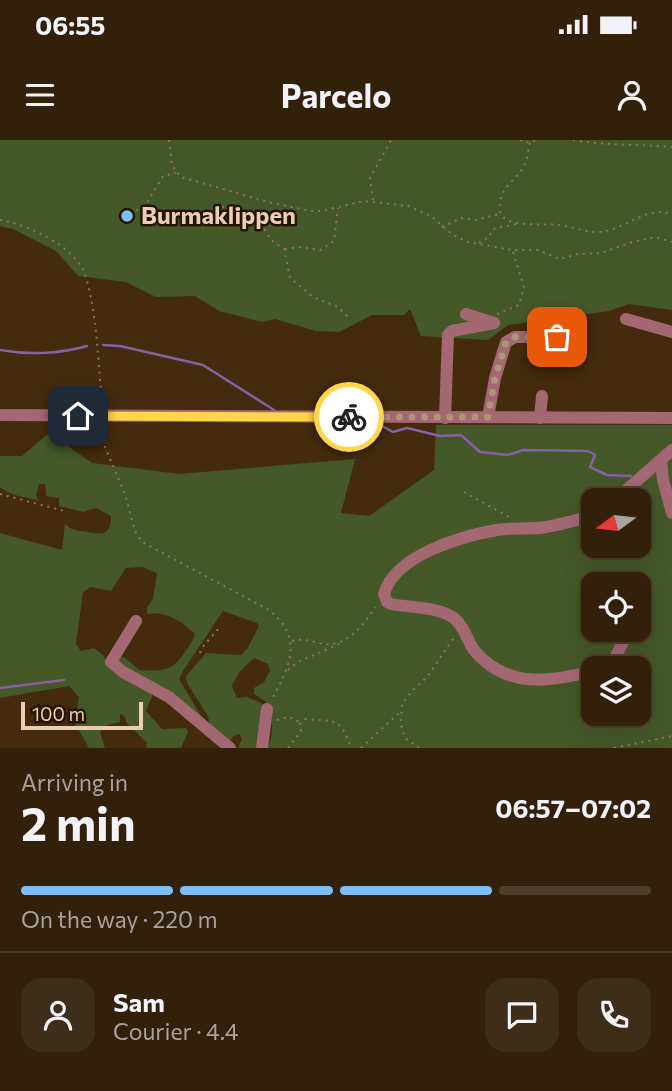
<!DOCTYPE html>
<html lang="en">
<head>
<meta charset="utf-8">
<style>
	body { margin:0; font-family:Commissioner,sans-serif; background:#3e2d18; color:#f1f3f6; height:100vh; display:flex; flex-direction:column; font-size:26px; white-space:nowrap }
	* { box-sizing:border-box; margin:0 }
	p { font-size:23px; color:#a9a39c }
	.icon { flex:none; width:38px; height:38px; fill:none; stroke:currentColor; stroke-width:2; stroke-linecap:round; stroke-linejoin:round }
	.map { position:relative; height:608px; overflow:hidden }
	.details { display:flex; flex-direction:column; background:#33200a; flex:1 }
	.details>* { flex:none }
	.needle { width:46px; rotate:255deg }
	.fabs { position:absolute; left:581px; top:348px; display:grid; gap:14px }
	.fabs a { display:grid; place-items:center; width:70px; height:70px; border-radius:14px; background:#33200a; box-shadow:0 7px 28px #0002,0 0 0 2px #4e3e2b; font-size:35px }
	.scale { position:absolute; left:21px; bottom:18px; width:122px; box-sizing:border-box; padding-left:7px; border:4px solid #e9ceb3; border-top:0; font-size:19px; line-height:24px; white-space:nowrap; color:#e9ceb3; -webkit-text-stroke:5px #271400; paint-order:stroke }
	.pin { position:absolute; display:grid; place-items:center; width:60px; height:60px; color:#fff; margin:-30px; border-radius:14px; box-shadow:0 4px 10px #0006 }
	.courier { position:absolute; display:grid; place-items:center; width:70px; height:70px; margin:-35px; border:5px solid #ffd54a; border-radius:50%; background:#fff; color:#222; box-shadow:0 2px 9px #0007 }
	.headline em { font-style:normal; font-weight:700 }
	.headline div { display:flex; flex-direction:column-reverse }
	.headline { display:flex; align-items:center; justify-content:space-between; height:119px; padding:0 21px }
	h1 { font-size:46px; font-weight:700; line-height:52px }
	.bar { display:grid; grid-template-columns:repeat(4,1fr); gap:10px 7px; align-content:center; height:84px; padding:0 21px }
	.bar i { height:9px; border-radius:5px; background:#4e3e2b }
	.bar .on { background:#7ebef9 }
	.bar p { grid-column:span 4 }
	.line { display:flex; align-items:center; gap:18px; padding:0 21px; border-top:2px solid #4e3e2b }
	.line div { flex:1 }
	.round { display:grid; place-items:center; flex:none; width:74px; height:74px; border-radius:21px; background:#3e2d18 }
	.status { display:flex; justify-content:space-between; align-items:center; height:49px; padding:0 35px; background:#33200a; direction:ltr }
	.status svg { height:19px; fill:currentColor }
	header { display:flex; justify-content:space-between; align-items:center; height:91px; padding:0 21px; background:#33200a; font-size:32px; font-weight:700 }
	.map>svg:first-child { display:block }
</style>
</head>
<body>
<div class="status"><b>06:55</b><svg viewBox="0 0 49 12"><path d="M0 12V9h3v3zM5 12V6h3v6zM10 12V3h3v9zM15 12V0h3v12zM26 1h20v11H26zM47 4h2v5h-2z"/></svg></div>
<header><svg class="icon" aria-label="menu" viewBox="0 0 24 24"><path d="M4 6h16M4 12h16M4 18h16"/></svg>Parcelo<svg class="icon" aria-label="person" viewBox="0 0 24 24"><circle cx="12" cy="8" r="4"/><path d="M4 21q1-7 8-7t8 7"/></svg></header>
<div class="map">
<svg width="672" height="608" viewBox="0 0 672 608">
	<rect width="100%" height="100%" fill="#442b0e"/>
	<g fill="#445828" fill-rule="evenodd">
		<path d="M0,0H672V170L629,164L609,171L508,185L488,200L421,196L410,169L404,175H372L339,192L316,191L275,179L262,182L219,171L195,156L156,157L126,142L78,136L56,111L13,89L0,86Z"/>
		<path d="M436,285H672V608H267C274,597 272,579 271,565L254,554V548L264,542L270,531L268,524L254,518C245,526 236,534 232,546L237,558L247,557L265,565L260,608H238L242,599L239,594L234,596L229,602L210,587L208,576L187,543L186,536L206,513L241,515L247,509L259,486L257,483L223,471L183,531L179,539L204,581L122,527L117,518L124,517L139,530C166,531 172,532 187,509C191,503 193,501 195,494C181,481 166,470 147,474V467L153,459L157,433L142,427L126,428L111,451L91,447L83,452L76,504L81,511L94,508L103,515L108,524L153,554L146,571L162,589L186,588L188,592L181,608H146L147,603L127,583L124,576L120,574V582L107,585L100,592L105,608H89L75,584L79,557L69,546L0,558V393L62,410L65,384C73,391 77,390 87,392C103,395 111,395 111,376L96,368L83,372L59,366V358L46,356L45,344H39L36,356L39,361C25,356 12,357 0,347V316H22L49,293L92,323L179,334L355,319L341,373L369,376L434,330ZM593,360H639V406H593ZM593,444H639V490H593ZM593,528H639V574H593Z"/>
	</g>
	<g fill="none" stroke-linecap="round" stroke-linejoin="round">
		<g stroke="#8760a8" stroke-width="2.5">
			<path d="M103,205L120,206L203,225L274,270"/>
			<path d="M0,210C28,215 60,214 87,206"/>
			<path d="M316,284L368,289L382,286L393,292L407,288L440,296L461,295L480,312L508,315L523,310L588,311L595,315L590,327L607,335L631,336"/>
			<path d="M0,548L64,540"/>
		</g>
		<g stroke="#91775b" stroke-width="2" stroke-dasharray="2 5" stroke-linecap="butt">
			<path d="M169,0L172,26L181,37L272,63L311,71H321L364,61L408,66L431,76L453,95L468,102L512,110H538L560,119L578,114L601,113L632,102L655,97L672,102"/>
			<path d="M520,0L530,3L536,0"/>
			<path d="M573,0C606,6 639,4 672,7"/>
			<path d="M530,3C528,9 528,18 525,24C518,41 498,45 500,70C501,89 544,83 558,85C572,86 586,93 600,92C625,90 646,65 672,74"/>
			<path d="M373,60L370,38L391,0"/>
			<path d="M215,66L230,68L262,85L271,100L284,109L290,138L313,157L338,167L350,179"/>
			<path d="M131,75L148,61L163,36L176,33"/>
			<path d="M0,80C26,84 69,104 82,128C96,155 99,232 102,266"/>
			<path d="M442,87L461,78L476,80L499,74"/>
			<path d="M479,103L489,97L493,89L516,84"/>
			<path d="M285,109L300,107L320,110L334,101L338,68"/>
			<path d="M497,174L519,165L524,147L513,112"/>
			<path d="M104,285L105,307L125,354L135,391L142,402L269,470C305,499 289,528 271,561"/>
			<path d="M464,352L509,377"/>
			<path d="M0,354L68,372"/>
			<path d="M292,501C303,498 309,501 319,503C345,510 363,486 375,467"/>
			<path d="M200,513L204,505L221,486"/>
			<path d="M288,530L298,522L339,504"/>
			<path d="M277,580L287,577L296,579L299,583"/>
			<path d="M288,608L301,591L300,584L305,579C336,582 340,576 351,608"/>
			<path d="M361,608L400,572"/>
			<path d="M419,608L405,598L401,585L402,564L413,550L427,537L455,496"/>
			<path d="M614,608L672,596"/>
		</g>
		<g stroke="#a46873" stroke-width="12">
			<path d="M466,174L494,183"/>
			<path d="M626,179L672,192"/>
			<path d="M0,275L672,278"/>
			<path d="M488,277L495,238L506,202L515,197H557"/>
			<path d="M445,278L448,195L452,191L494,183"/>
			<path d="M540,278L542,256"/>
			<path d="M661,320L663,340L672,373"/>
			<path d="M615,360L672,310"/>
			<path d="M593,375C578,380 562,384 546,387C530,390 513,387 497,390C462,396 395,415 384,454L387,462L391,464C410,468 437,466 454,478C464,486 467,500 474,510C506,549 550,542 593,531"/>
			<path d="M136,481L111,522L123,532L169,557L230,608"/>
			<path d="M601,528L614,520L629,490"/>
			<path d="M262,608L267,569"/>
		</g>
	</g>
	<g fill="none" stroke-linecap="round" stroke-linejoin="round">
		<path stroke="#af9579" stroke-width="7" stroke-dasharray="0 12.6" d="M349,277H488L495,238L506,202L515,197H557"/>
		<path stroke="#ffd54a" stroke-width="9" d="M78,276L349,277"/>
	</g>
	<circle fill="#7ebef9" stroke="#271400" stroke-width="2.5" cx="127" cy="76" r="7"/>
	<g text-anchor="middle" stroke-width="5" stroke-linejoin="round" paint-order="stroke">
		<g font-size="24" font-weight="bold" fill="#e9ceb3" stroke="#271400" text-anchor="start">
			<text x="141" y="84">Burmaklippen</text>
		</g>
	</g>
</svg>
<div class="fabs">
<a><svg class="needle" viewBox="-14 -14 28 28"><path d="M0-13l5 13h-10z" fill="#e53935"/><path d="M0 13l5-13h-10z" fill="#a9a39c"/></svg></a>
<a><svg class="icon" aria-label="locate" viewBox="0 0 24 24"><circle cx="12" cy="12" r="6"/><path d="M12 2v4M12 18v4M2 12h4M18 12h4"/></svg></a>
<a><svg class="icon" aria-label="layers" viewBox="0 0 24 24"><path d="M12 4l9 5-9 5-9-5zM3 14l9 5 9-5"/></svg></a>
</div>
<div class="scale">100 m</div>
<div class="pin" style="left:557px;top:197px;background:#ea580c"><svg class="icon" aria-label="bag" viewBox="0 0 24 24"><path d="M5 8h14l-1 12H6zM9 8a3 3 0 0 1 6 0"/></svg></div>
<div class="pin" style="left:78px;top:276px;background:#1f2937"><svg class="icon" aria-label="home" viewBox="0 0 24 24"><path d="M3 11l9-7 9 7M6 9v11h12V9"/></svg></div>
<div class="courier" style="left:349px;top:277px"><svg class="icon" aria-label="bike" viewBox="0 0 24 24"><circle cx="6" cy="16" r="4"/><circle cx="18" cy="16" r="4"/><path d="M6 16l4-8h5l3 8M10 8l3 8H6M13 5h3"/></svg></div>
</div>
<section class="details">
<div class="headline"><div><h1>2 min</h1><p>Arriving in</p></div><em>06:57–07:02</em></div>
<div class="bar"><i class="on"></i><i class="on"></i><i class="on"></i><i></i><p>On the way · 220 m</p></div>
<div class="line" style="height:126px"><a class="round"><svg class="icon" aria-label="person" viewBox="0 0 24 24"><circle cx="12" cy="8" r="4"/><path d="M4 21q1-7 8-7t8 7"/></svg></a><div><b>Sam</b><p>Courier · 4.4</p></div><a class="round"><svg class="icon" aria-label="chat" viewBox="0 0 24 24"><path d="M4 5h16v11H9l-5 4z"/></svg></a><a class="round"><svg class="icon" aria-label="phone" viewBox="0 0 24 24"><path d="M5 4h4l2 5-3 2q2 4 5 5l2-3 5 2v4C11 20 4 13 5 4z"/></svg></a></div>
</section>
</body>
</html>
